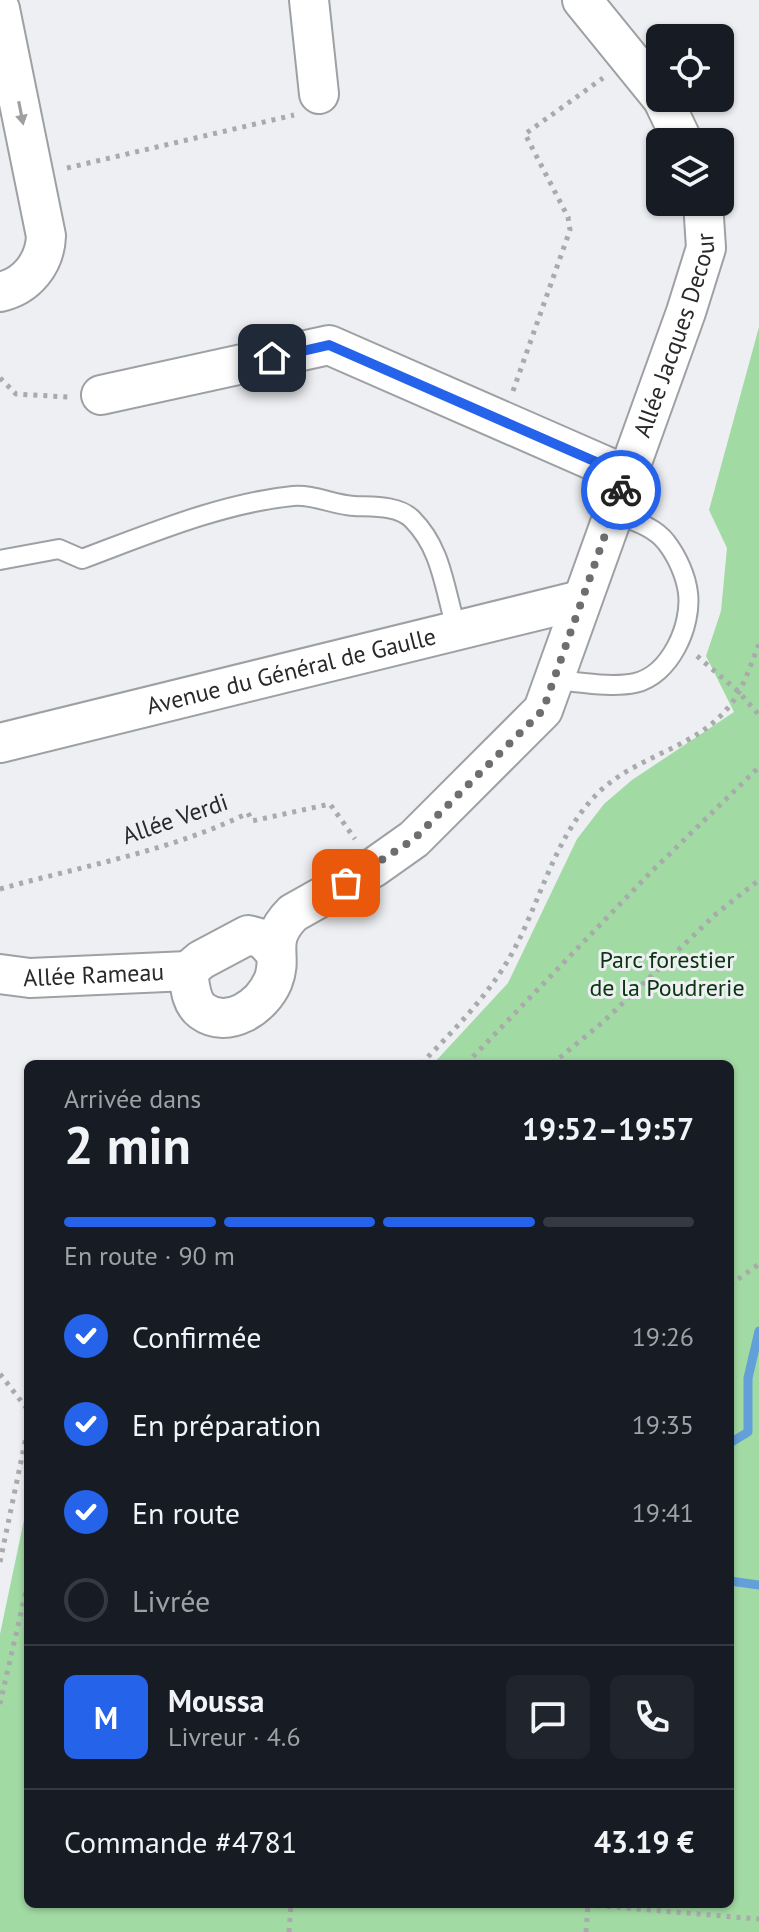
<!DOCTYPE html>
<html lang="fr">
<head>
<meta charset="utf-8">
<style>
	body { margin:0; font-family:"PT Sans",sans-serif; background:#20242c; color:#f1f3f6; height:100vh; display:flex; flex-direction:column; font-size:30px; white-space:nowrap }
	* { box-sizing:border-box; margin:0 }
	p { font-size:26px; color:#9ea1a6 }
	.icon { flex:none; width:44px; height:44px; fill:none; stroke:currentColor; stroke-width:2; stroke-linecap:round; stroke-linejoin:round }
	.map { position:relative; flex:1; overflow:hidden }
	.panel { position:absolute; left:24px; top:1060px; width:710px; height:848px; display:flex; flex-direction:column; background:#171b24; border-radius:12px; box-shadow:0 2px 6px #0004 }
	.panel>* { flex:none }
	.controls { position:absolute; left:646px; top:24px; display:grid; gap:16px }
	.controls a { display:grid; place-items:center; width:88px; height:88px; border-radius:12px; background:#171b24; box-shadow:0 2px 6px #0004; font-size:40px }
	.pin { position:absolute; display:grid; place-items:center; width:68px; height:68px; color:#fff; margin:-34px; border-radius:16px; box-shadow:0 4px 12px #0006 }
	.courier { position:absolute; display:grid; place-items:center; width:80px; height:80px; margin:-40px; border:6px solid #2563eb; border-radius:50%; background:#fff; color:#222; box-shadow:0 2px 10px #0007 }
	.overview em { font-style:normal; font-weight:700 }
	.overview div { display:flex; flex-direction:column-reverse }
	.overview { display:flex; align-items:center; justify-content:space-between; height:136px; padding:0 40px }
	h1 { font-size:52px; font-weight:700; line-height:60px }
	.bar { display:grid; grid-template-columns:repeat(4,1fr); gap:12px 8px; align-content:center; height:96px; padding:0 40px }
	.bar i { height:10px; border-radius:6px; background:#363941 }
	.bar .current { background:#2563eb }
	.bar p { grid-column:span 4 }
	.line { display:flex; align-items:center; gap:20px; padding:0 40px; border-top:2px solid #363941 }
	.line div { flex:1 }
	.round { display:grid; place-items:center; flex:none; width:84px; height:84px; border-radius:12px; background:#20242c }
	ol { padding:0 40px; list-style:none }
	li { display:flex; align-items:center; gap:24px; height:88px }
	li p { margin-inline-start:auto }
	li .icon { padding:8px; border-radius:50%; background:#2563eb; color:#fff; stroke-width:4 }
	li:last-child { color:#9ea1a6 }
	li i { width:44px; height:44px; border:4px solid #363941; border-radius:50% }
	.map>svg:first-child { display:block }
</style>
</head>
<body>
<div class="map">
<svg width="759" height="1932" viewBox="0 0 759 1932">
	<rect width="100%" height="100%" fill="#edeff2"/>
	<path fill="#a2daa3" d="M759,327V1932H0V1634L28,1501V1904H730V1064H433L508,983L577,839L604,804L632,780L734,712L706,656L721,611L727,548L709,510Z"/>
	<g fill="none" stroke-linecap="round" stroke-linejoin="round">
		<g stroke="#639fd8" stroke-width="9">
			<path d="M730,1443L748,1432V1378L759,1331"/>
			<path d="M730,1581L759,1585"/>
		</g>
		<defs>
			<g id="lane">
				<path d="M0,560L59,549L82,559C149,534 222,503 293,496C313,494 334,505 354,506C372,507 398,505 412,519C443,550 444,590 457,630"/>
				<path d="M555,680C580,682 611,688 635,683C670,675 692,626 688,593C686,576 677,556 666,542C654,526 631,520 613,513"/>
			</g>
			<g id="street">
				<path d="M309,0L319,94"/>
				<path d="M582,0L660,96"/>
				<path d="M0,9L46,236C45,263 27,286 0,292"/>
				<path d="M662,98L683,142"/>
				<path d="M101,395L329,345L626,475"/>
				<path id="s1" d="M0,743L581,600"/>
				<path id="s2" d="M273,950L263,939L248,935L201,960L188,971C190,985 190,1002 202,1011C228,1030 262,1007 273,981C284,954 264,942 293,913L373,868L414,839L543,710L686,312L706,248L703,202"/>
				<path id="s3" d="M0,974L30,978L188,971"/>
			</g>
		</defs>
		<use href="#lane" stroke="#9ea1a3" stroke-width="22"/>
		<use href="#street" stroke="#9ea1a3" stroke-width="42"/>
		<g stroke="#a8aaac" stroke-width="5" stroke-dasharray="4 6" stroke-linecap="butt">
			<path d="M67,168L294,115"/>
			<path d="M0,378L16,394L68,397"/>
			<path d="M513,391L570,230L568,217L525,134L603,78"/>
			<path d="M697,656L739,692L759,715"/>
			<path d="M0,889C82,866 171,851 248,813L252,821L330,804L355,839"/>
			<path d="M421,1064C452,1032 484,1000 507,962C539,909 552,840 596,795C634,756 692,750 727,709C743,691 750,666 759,644"/>
			<path d="M466,1064L650,873L759,767"/>
			<path d="M552,1064L603,1022L716,914L759,880"/>
			<path d="M730,1285L759,1264"/>
			<path d="M0,1374L28,1410"/>
			<path d="M0,1562L28,1428"/>
			<path d="M0,1704L28,1582"/>
			<path d="M577,1904L759,1919"/>
			<path d="M289,1932L291,1904"/>
			<path d="M586,1932L588,1905"/>
		</g>
		<use href="#lane" stroke="#fff" stroke-width="18"/>
		<use href="#street" stroke="#fff" stroke-width="38"/>
	</g>
	<defs><path id="oneway-solid" d="M-6-.8H1V-3.2L6.5 0L1 3.2V.8H-6Z" transform="scale(2)"/></defs>
	<use fill="#9e9f9f" href="#oneway-solid" transform="translate(21 113) rotate(79)"/>
	<g fill="none" stroke-linecap="round" stroke-linejoin="round">
		<path stroke="#6d6e70" stroke-width="8" stroke-dasharray="0 14.4" d="M346,883L414,839L543,710L621,490"/>
		<path stroke="#2563eb" stroke-width="10" d="M272,358L329,345L626,475L621,490"/>
	</g>
	<g text-anchor="middle" stroke-width="6" stroke-linejoin="round" paint-order="stroke">
		<g font-size="24" fill="#28292a" stroke="#edeff2">
			<text dy="8" stroke="none"><textPath href="#s2" startOffset="1028">Allée Jacques Decour</textPath></text>
			<text dy="8" stroke="none"><textPath href="#s1" startOffset="300">Avenue du Général de Gaulle</textPath></text>
			<text transform="translate(175 819) rotate(-19)" y="8">Allée Verdi</text>
			<text dy="8" stroke="none"><textPath href="#s3" startOffset="94">Allée Rameau</textPath></text>
		</g>
		<g font-size="24" fill="#08350d" stroke="#edeff2">
			<text x="667" y="968">Parc forestier<tspan x="667" dy="28">de la Poudrerie</tspan></text>
		</g>
	</g>
</svg>
<div class="controls">
<a><svg class="icon" aria-label="locate" viewBox="0 0 24 24"><circle cx="12" cy="12" r="6"/><path d="M12 2v4M12 18v4M2 12h4M18 12h4"/></svg></a>
<a><svg class="icon" aria-label="layers" viewBox="0 0 24 24"><path d="M12 4l9 5-9 5-9-5zM3 14l9 5 9-5"/></svg></a>
</div>
<div class="pin" style="left:346px;top:883px;background:#ea580c"><svg class="icon" aria-label="bag" viewBox="0 0 24 24"><path d="M5 8h14l-1 12H6zM9 8a3 3 0 0 1 6 0"/></svg></div>
<div class="pin" style="left:272px;top:358px;background:#1f2937"><svg class="icon" aria-label="home" viewBox="0 0 24 24"><path d="M3 11l9-7 9 7M6 9v11h12V9"/></svg></div>
<div class="courier" style="left:621px;top:490px"><svg class="icon" aria-label="bike" viewBox="0 0 24 24"><circle cx="6" cy="16" r="4"/><circle cx="18" cy="16" r="4"/><path d="M6 16l4-8h5l3 8M10 8l3 8H6M13 5h3"/></svg></div>
<section class="panel">
<div class="overview"><div><h1>2 min</h1><p>Arrivée dans</p></div><em>19:52–19:57</em></div>
<div class="bar"><i class="current"></i><i class="current"></i><i class="current"></i><i></i><p>En route · 90 m</p></div>
<ol>
<li><svg class="icon" aria-label="check" viewBox="0 0 24 24"><path d="M5 12l5 5 9-10"/></svg>Confirmée<p>19:26</p></li>
<li><svg class="icon" aria-label="check" viewBox="0 0 24 24"><path d="M5 12l5 5 9-10"/></svg>En préparation<p>19:35</p></li>
<li><svg class="icon" aria-label="check" viewBox="0 0 24 24"><path d="M5 12l5 5 9-10"/></svg>En route<p>19:41</p></li>
<li><i></i>Livrée</li>
</ol>
<div class="line" style="height:144px"><b class="round" style="background:#2563eb;color:#fff">M</b><div><b>Moussa</b><p>Livreur · 4.6</p></div><a class="round"><svg class="icon" aria-label="chat" viewBox="0 0 24 24"><path d="M4 5h16v11H9l-5 4z"/></svg></a><a class="round"><svg class="icon" aria-label="phone" viewBox="0 0 24 24"><path d="M5 4h4l2 5-3 2q2 4 5 5l2-3 5 2v4C11 20 4 13 5 4z"/></svg></a></div>
<div class="line" style="height:104px"><div>Commande #4781</div><b>43.19 €</b></div>
</section>
</div>
</body>
</html>
